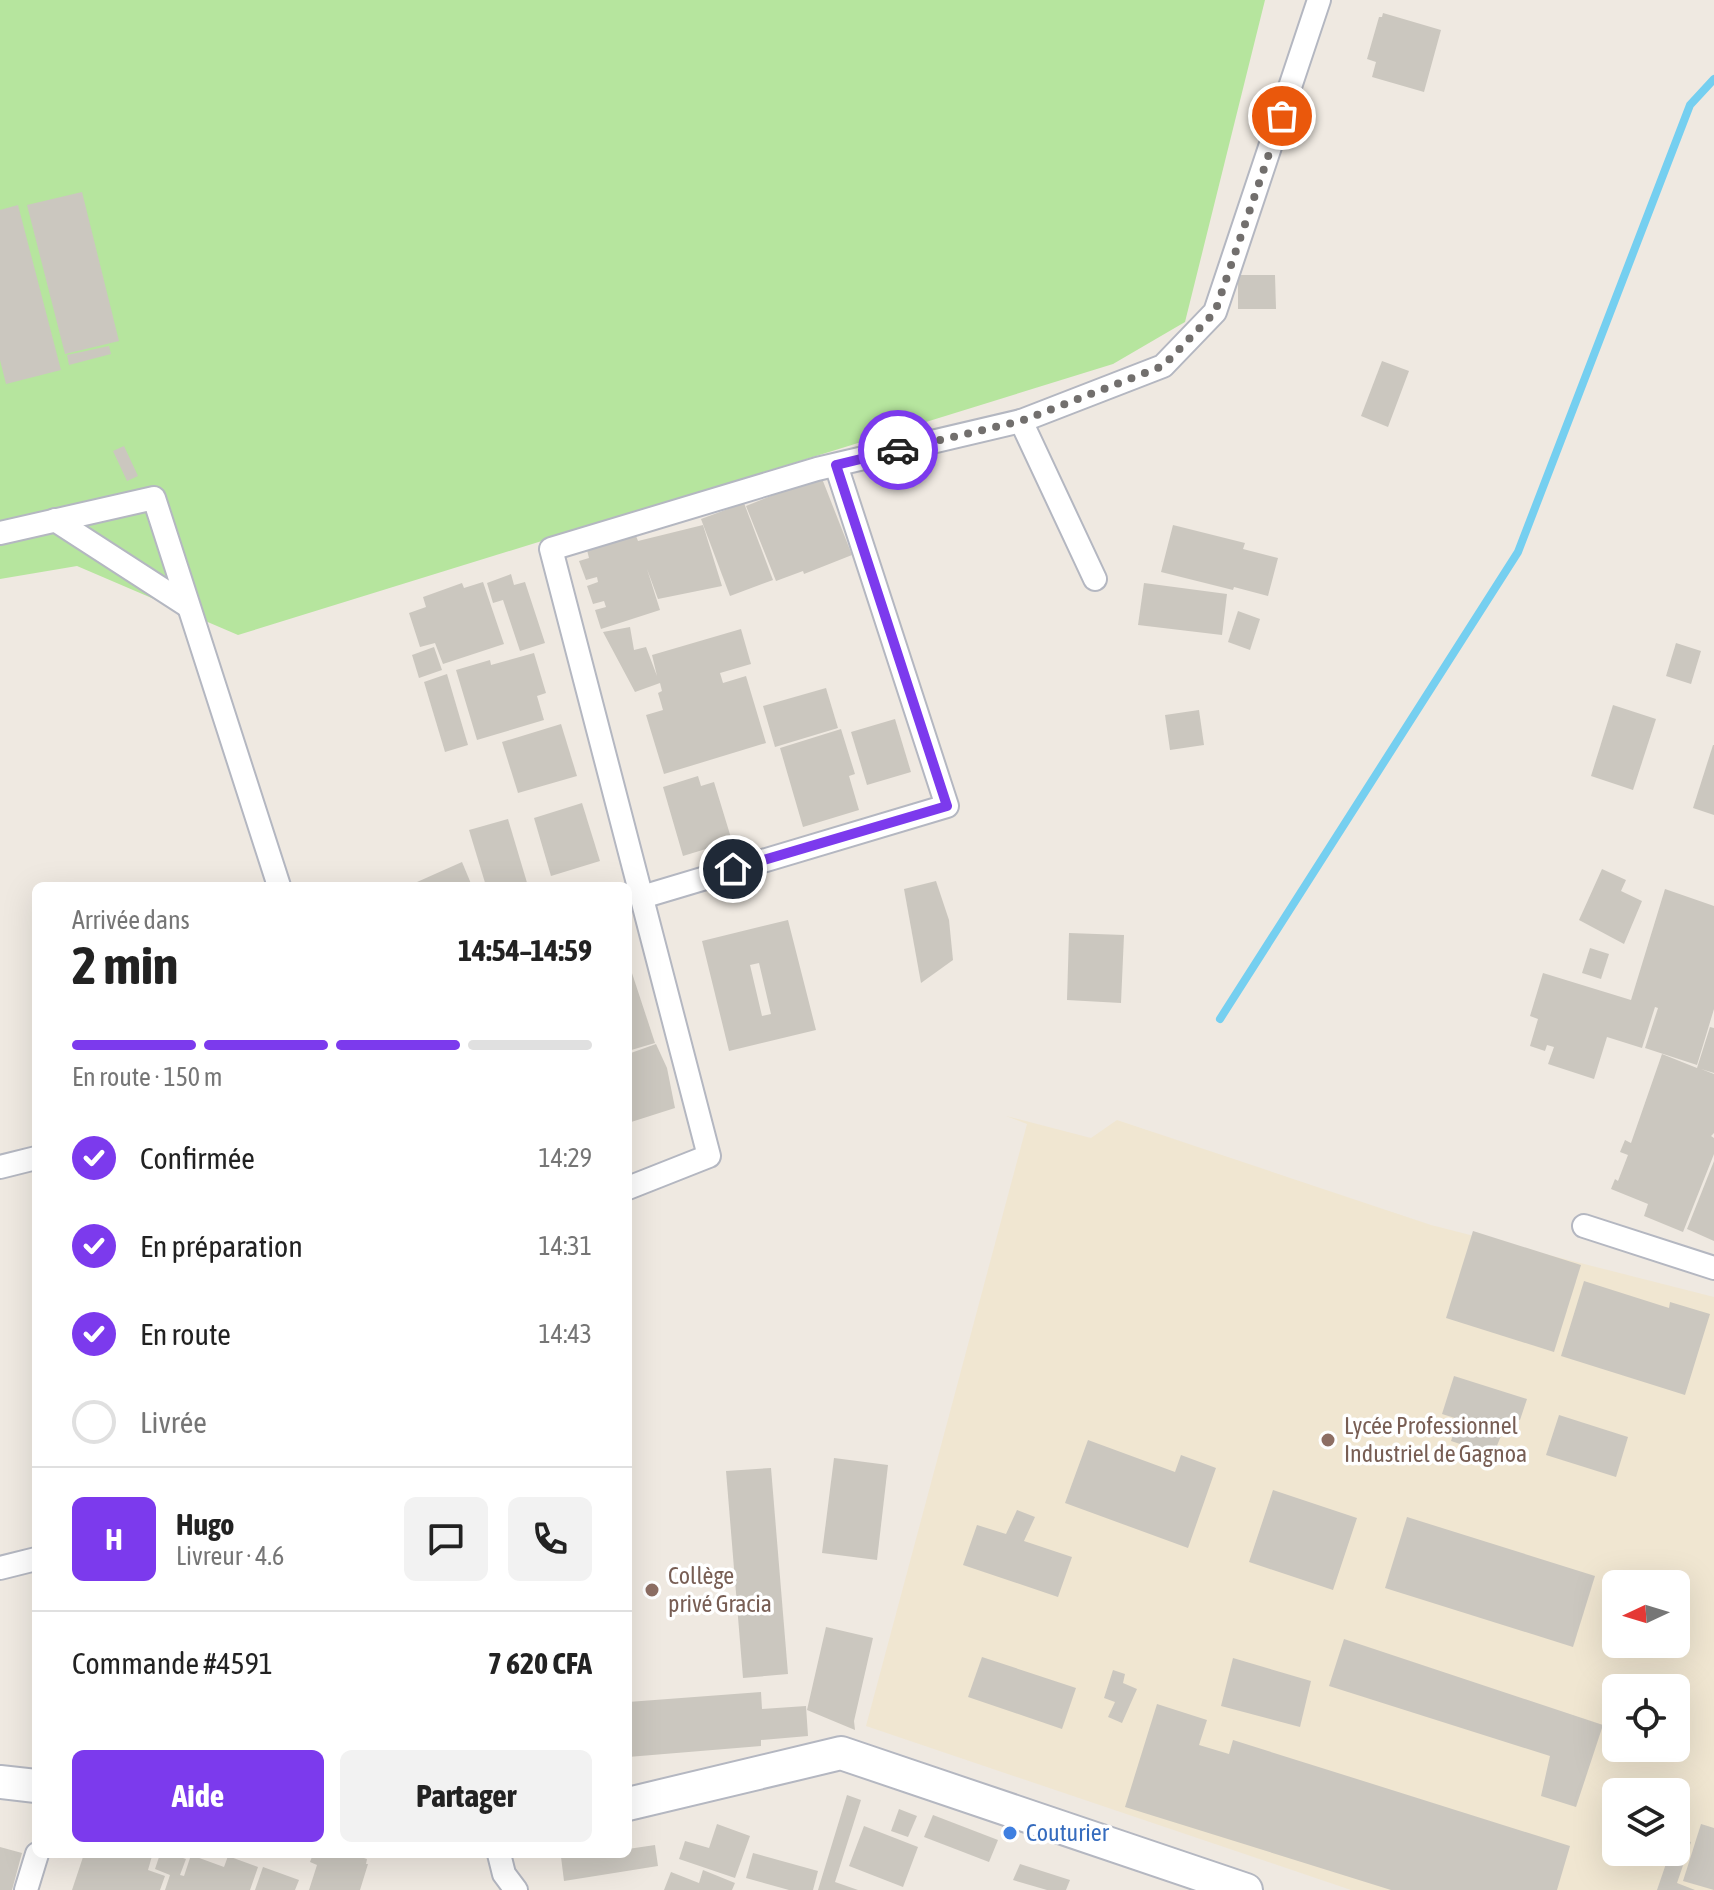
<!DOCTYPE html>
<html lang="fr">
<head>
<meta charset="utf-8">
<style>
	body { margin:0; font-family:"Asap Condensed",sans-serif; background:#f2f2f2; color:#222; height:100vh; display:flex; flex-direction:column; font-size:30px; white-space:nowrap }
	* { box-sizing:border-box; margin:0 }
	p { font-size:26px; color:#767676 }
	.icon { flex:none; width:44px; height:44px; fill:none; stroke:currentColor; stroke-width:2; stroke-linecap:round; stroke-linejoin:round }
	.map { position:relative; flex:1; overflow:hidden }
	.sheet { position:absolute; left:32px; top:882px; width:600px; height:976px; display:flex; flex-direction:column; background:#fff; border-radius:12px; box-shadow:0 8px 32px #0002 }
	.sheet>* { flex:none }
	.needle { width:52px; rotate:266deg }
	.buttons { position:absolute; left:1602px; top:1570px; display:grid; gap:16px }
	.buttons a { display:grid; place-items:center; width:88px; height:88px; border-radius:12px; background:#fff; box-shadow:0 8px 32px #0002; font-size:40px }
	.pin { position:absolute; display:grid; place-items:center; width:68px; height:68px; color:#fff; margin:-34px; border:4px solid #fff; border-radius:50%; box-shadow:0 2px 8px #0007 }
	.courier { position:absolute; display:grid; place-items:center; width:80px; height:80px; margin:-40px; border:6px solid #7c3aed; border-radius:50%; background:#fff; color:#222; box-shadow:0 2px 10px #0007 }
	.head em { font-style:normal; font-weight:700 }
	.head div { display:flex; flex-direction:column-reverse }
	.head { display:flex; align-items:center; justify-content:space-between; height:136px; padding:0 40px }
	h1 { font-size:52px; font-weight:700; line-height:60px }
	.bar { display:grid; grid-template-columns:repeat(4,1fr); gap:12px 8px; align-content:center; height:96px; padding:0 40px }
	.bar i { height:10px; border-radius:6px; background:#e0e0e0 }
	.bar .on { background:#7c3aed }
	.bar p { grid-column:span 4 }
	.line { display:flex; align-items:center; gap:20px; padding:0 40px; border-top:2px solid #e0e0e0 }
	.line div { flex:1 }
	.round { display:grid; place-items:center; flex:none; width:84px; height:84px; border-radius:12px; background:#f2f2f2 }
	ol { padding:0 40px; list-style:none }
	li { display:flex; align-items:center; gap:24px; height:88px }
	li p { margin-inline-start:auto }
	li .icon { padding:8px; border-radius:50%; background:#7c3aed; color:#fff; stroke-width:4 }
	li:last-child { color:#767676 }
	li i { width:44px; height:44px; border:4px solid #e0e0e0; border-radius:50% }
	.button { display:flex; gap:16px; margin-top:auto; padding:16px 40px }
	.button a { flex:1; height:92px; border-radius:12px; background:#7c3aed; color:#fff; font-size:32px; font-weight:700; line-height:92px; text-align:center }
	.button a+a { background:#f2f2f2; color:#222 }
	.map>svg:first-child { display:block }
</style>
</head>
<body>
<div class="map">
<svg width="1714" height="1890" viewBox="0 0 1714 1890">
	<rect width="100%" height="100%" fill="#efe9e1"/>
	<path fill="#f0e6d1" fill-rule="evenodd" d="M1006,1116L1091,1138L1117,1120L1431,1225L1714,1297V1890H1351L866,1726L1027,1124ZM1616,1584H1676V1644H1616ZM1616,1688H1676V1748H1616ZM1616,1792H1676V1852H1616Z"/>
	<path fill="#b6e59e" d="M0,0H1265L1185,322L1113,364L238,635L77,566L0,579Z"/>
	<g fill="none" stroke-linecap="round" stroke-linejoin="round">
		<path stroke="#75cff0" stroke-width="8" d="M1220,1019L1518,552L1690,105L1714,79"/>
	</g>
	<g fill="#cbc7bf" fill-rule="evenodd">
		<path d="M1383,13L1441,30L1424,92L1372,77L1376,62L1367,59L1379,17H1382Z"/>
		<path d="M82,192L119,341L65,354L27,205Z"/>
		<path d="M18,205L61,370L6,384L0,360V210Z"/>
		<path d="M1238,275H1275L1276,309H1238Z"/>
		<path d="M109,346L111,354L69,365L67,355Z"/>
		<path d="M1382,361L1409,371L1388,427L1361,416Z"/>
		<path d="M124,446L138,476L127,481L113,451Z"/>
		<path d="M821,476L852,555L804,574L803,571L776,581L746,506Z"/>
		<path d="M744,503L773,580L730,596L701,519Z"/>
		<path d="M703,525L722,586L658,599L647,569L660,610L601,629L595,610L606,607L604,601L593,604L587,586L598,582L597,577L586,580L579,561L589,558L587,550L577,553L575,547L633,528L638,541Z"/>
		<path d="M1173,525L1245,543L1243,549L1278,558L1268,596L1234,587L1233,590L1161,572Z"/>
		<path d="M511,574L514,585L525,582L545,643L520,651L503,600L493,603L487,583Z"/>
		<path d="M483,582L504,644L443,664L435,643L420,647L409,613L426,607L423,597L462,583L464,588Z"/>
		<path d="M1144,583L1227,594L1222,635L1138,625Z"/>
		<path d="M1238,611L1260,619L1250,650L1228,642Z"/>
		<path d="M630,627L634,650L646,647L657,676L652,655L741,629L751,664L720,673L723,683L746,676L766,743L664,774L646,715L663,710L658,693L662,691L660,683L635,692L603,632Z"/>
		<path d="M1676,643L1701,651L1691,684L1666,676Z"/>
		<path d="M434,647L442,670L419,678L412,655Z"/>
		<path d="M534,653L546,693L537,696L544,720L477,740L456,670L490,660L491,665Z"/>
		<path d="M447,674L468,745L445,752L424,682Z"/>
		<path d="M826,688L838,728L775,747L763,706Z"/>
		<path d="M1613,705L1656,719L1633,790L1591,776Z"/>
		<path d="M1199,710L1204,745L1170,750L1165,715Z"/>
		<path d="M895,719L911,772L867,785L851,732Z"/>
		<path d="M561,724L577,776L518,793L502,742Z"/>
		<path d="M841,729L855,774L849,776L859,810L803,827L780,748Z"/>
		<path d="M1713,745H1714V815L1693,808Z"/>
		<path d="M698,776L701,786L714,782L732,841L683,856L663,787Z"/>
		<path d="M582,803L600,861L551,876L534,818Z"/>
		<path d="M508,819L528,886H486L469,830Z"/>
		<path d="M462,862L472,886H408Z"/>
		<path d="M1602,869L1626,880L1621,891L1642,901L1624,944L1579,920Z"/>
		<path d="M936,881L949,920L953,960L921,983L904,889Z"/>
		<path d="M1665,889L1714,906V1009L1697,1065L1645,1048L1658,1008L1655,1007L1642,1048L1607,1037L1594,1079L1548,1064L1554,1047L1547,1045L1545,1051L1530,1046L1538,1019L1530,1016L1543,973L1631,1000Z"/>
		<path d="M788,920L816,1030L729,1051L702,941ZM759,963L771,1014L762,1016L750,965Z"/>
		<path d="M1069,933L1124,935L1121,1003L1067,1000Z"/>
		<path d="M1590,948L1609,954L1601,979L1582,973Z"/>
		<path d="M628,961L655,1043L628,1051Z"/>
		<path d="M1710,1027L1714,1028V1073L1701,1069L1714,1074V1133L1711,1136L1714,1138V1154L1683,1232L1644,1216L1648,1204L1611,1189L1615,1179L1618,1181L1628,1155L1620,1152L1625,1140L1631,1143L1662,1054L1697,1068Z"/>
		<path d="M656,1044L667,1068L675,1108L628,1123V1054Z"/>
		<path d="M1714,1161V1241L1687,1229Z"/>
		<path d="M1473,1231L1581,1265L1554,1352L1446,1318Z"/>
		<path d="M1584,1281L1669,1308L1670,1302L1710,1314L1685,1395L1561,1356Z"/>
		<path d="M1454,1376L1527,1399L1520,1420L1509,1417L1493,1455L1451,1441L1458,1419L1442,1414Z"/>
		<path d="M1559,1415L1628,1437L1616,1477L1546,1455Z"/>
		<path d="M1088,1440L1175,1472L1181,1455L1216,1468L1188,1548L1065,1503Z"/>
		<path d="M834,1458L888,1465L877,1560L822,1553Z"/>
		<path d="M771,1468L788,1674L743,1678L726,1471Z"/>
		<path d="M1273,1490L1357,1518L1333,1590L1249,1562Z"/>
		<path d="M1017,1510L1035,1517L1024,1541L1072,1557L1058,1597L963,1565L977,1525L1006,1534Z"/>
		<path d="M1407,1517L1595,1576L1573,1647L1385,1588Z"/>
		<path d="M826,1627L873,1638L854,1721L855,1730L807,1710Z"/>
		<path d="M1344,1639L1603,1725L1576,1807L1541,1796L1550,1756L1329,1686Z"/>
		<path d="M982,1657L1076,1688L1062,1729L968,1697Z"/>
		<path d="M1233,1658L1311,1681L1300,1727L1221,1706Z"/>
		<path d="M1113,1670L1125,1674L1123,1683L1137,1689L1122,1723L1108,1717L1115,1702L1104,1698Z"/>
		<path d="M761,1692L762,1709L806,1706L808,1736L761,1740V1746L628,1757V1702Z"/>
		<path d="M1157,1704L1207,1720L1199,1745L1229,1754L1233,1740L1570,1846L1557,1890H1391L1125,1807Z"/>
		<path d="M847,1795L861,1800L835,1882L858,1890H818Z"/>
		<path d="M899,1809L917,1816L908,1837L891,1831Z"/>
		<path d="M933,1815L998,1840L989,1862L924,1837Z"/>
		<path d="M717,1824L750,1836L735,1878L679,1859L685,1841L709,1848Z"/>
		<path d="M1701,1824L1714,1828V1890L1683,1881Z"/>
		<path d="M864,1826L918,1847L903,1887L849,1866Z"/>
		<path d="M1676,1837L1691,1842L1677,1883L1695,1890H1657L1670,1852H1676Z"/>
		<path d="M655,1845L658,1866L564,1881L561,1857L579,1854H628V1849Z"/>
		<path d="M0,1847L22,1853L12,1890H0Z"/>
		<path d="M753,1853L818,1871L813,1890H789L746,1878Z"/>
		<path d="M84,1854L107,1857L108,1854L152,1856L148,1870L165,1876L160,1890H72Z"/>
		<path d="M160,1854H178L177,1856L186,1859L180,1875L184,1876L191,1855L224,1867L228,1856L258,1867L250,1890H165L170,1875L155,1869Z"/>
		<path d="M313,1854H352L367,1859L366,1864H368L360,1890H309L317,1865L310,1862Z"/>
		<path d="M1020,1864L1070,1880L1066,1890H1047L1013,1880Z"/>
		<path d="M263,1867L299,1880L295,1890H255Z"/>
		<path d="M703,1870L735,1883L732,1890H664L671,1872L699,1883Z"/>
	</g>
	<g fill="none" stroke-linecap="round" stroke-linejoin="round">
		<defs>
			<g id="street">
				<path d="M1021,421L1095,579"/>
				<path d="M55,520L188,606"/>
				<path d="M0,533L154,498L279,886"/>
				<path d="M642,897L947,806L836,465"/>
				<path d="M0,1167L36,1158"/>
				<path d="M628,1188L709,1156L551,549L817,469L1021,421L1163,366L1215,312L1319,0"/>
				<path d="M1584,1226L1714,1268"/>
				<path d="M0,1568L36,1559"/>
				<path d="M499,1854L504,1874L516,1890"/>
				<path d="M26,1890L37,1854"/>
			</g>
			<g id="secondary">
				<path d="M0,1782L36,1786"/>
				<path d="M628,1804L841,1753L1246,1890"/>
			</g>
		</defs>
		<use href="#street" stroke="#b4b7c1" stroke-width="26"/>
		<use href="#secondary" stroke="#b4b7c1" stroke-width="36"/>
		<use href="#street" stroke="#fff" stroke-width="22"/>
		<use href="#secondary" stroke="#fff" stroke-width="32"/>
	</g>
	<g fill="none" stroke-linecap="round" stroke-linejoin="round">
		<path stroke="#726f6d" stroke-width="8" stroke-dasharray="0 14.4" d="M898,450L1021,421L1163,366L1215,312L1282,116"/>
		<path stroke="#7c3aed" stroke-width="10" d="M733,869L947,806L836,465L898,450"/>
	</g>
	<g fill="#8d6e63" stroke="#fff" stroke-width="3">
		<circle cx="1328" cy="1440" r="8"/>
		<circle cx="652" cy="1590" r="8"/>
	</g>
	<circle fill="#3f7fe0" stroke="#fff" stroke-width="3" cx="1010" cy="1833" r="8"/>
	<g text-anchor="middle" stroke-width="7" stroke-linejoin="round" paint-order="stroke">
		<g font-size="24" fill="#785e54" stroke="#fff" text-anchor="start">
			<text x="1344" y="1434">Lycée Professionnel<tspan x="1344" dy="28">Industriel de Gagnoa</tspan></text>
			<text x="668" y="1584">Collège<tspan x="668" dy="28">privé Gracia</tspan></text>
		</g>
		<g font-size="24" fill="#366cbe" stroke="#fff" text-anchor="start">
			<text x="1026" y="1841">Couturier</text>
		</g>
	</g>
</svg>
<div class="buttons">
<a><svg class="needle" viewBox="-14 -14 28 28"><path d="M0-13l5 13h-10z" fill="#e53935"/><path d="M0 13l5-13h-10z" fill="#767676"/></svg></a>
<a><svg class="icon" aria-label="locate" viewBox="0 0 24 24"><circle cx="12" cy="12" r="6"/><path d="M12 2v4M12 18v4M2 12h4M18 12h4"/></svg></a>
<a><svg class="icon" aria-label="layers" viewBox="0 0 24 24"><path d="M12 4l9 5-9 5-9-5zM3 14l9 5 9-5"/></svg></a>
</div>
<div class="pin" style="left:1282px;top:116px;background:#ea580c"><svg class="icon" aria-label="bag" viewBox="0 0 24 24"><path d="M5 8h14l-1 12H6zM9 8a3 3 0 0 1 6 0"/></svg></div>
<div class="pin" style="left:733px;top:869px;background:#1f2937"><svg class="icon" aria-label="home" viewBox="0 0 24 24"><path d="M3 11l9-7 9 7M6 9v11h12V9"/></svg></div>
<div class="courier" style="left:898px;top:450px"><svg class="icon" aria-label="car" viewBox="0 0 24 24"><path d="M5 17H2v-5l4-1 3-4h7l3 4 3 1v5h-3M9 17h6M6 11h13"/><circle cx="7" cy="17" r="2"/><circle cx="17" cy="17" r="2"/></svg></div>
<section class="sheet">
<div class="head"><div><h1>2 min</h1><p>Arrivée dans</p></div><em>14:54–14:59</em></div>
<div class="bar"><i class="on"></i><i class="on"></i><i class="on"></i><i></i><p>En route · 150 m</p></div>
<ol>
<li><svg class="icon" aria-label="check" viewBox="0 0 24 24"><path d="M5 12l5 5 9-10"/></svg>Confirmée<p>14:29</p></li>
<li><svg class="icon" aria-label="check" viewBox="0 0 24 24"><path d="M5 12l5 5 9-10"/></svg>En préparation<p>14:31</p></li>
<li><svg class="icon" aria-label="check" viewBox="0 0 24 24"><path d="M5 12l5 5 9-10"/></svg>En route<p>14:43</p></li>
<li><i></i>Livrée</li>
</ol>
<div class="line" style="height:144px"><b class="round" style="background:#7c3aed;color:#fff">H</b><div><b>Hugo</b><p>Livreur · 4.6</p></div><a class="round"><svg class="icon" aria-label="chat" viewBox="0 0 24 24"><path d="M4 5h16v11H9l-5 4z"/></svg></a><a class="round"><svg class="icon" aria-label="phone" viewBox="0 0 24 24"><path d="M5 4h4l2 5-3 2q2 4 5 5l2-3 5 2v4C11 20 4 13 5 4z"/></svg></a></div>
<div class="line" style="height:104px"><div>Commande #4591</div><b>7 620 CFA</b></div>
<div class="button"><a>Aide</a><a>Partager</a></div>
</section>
</div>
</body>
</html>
